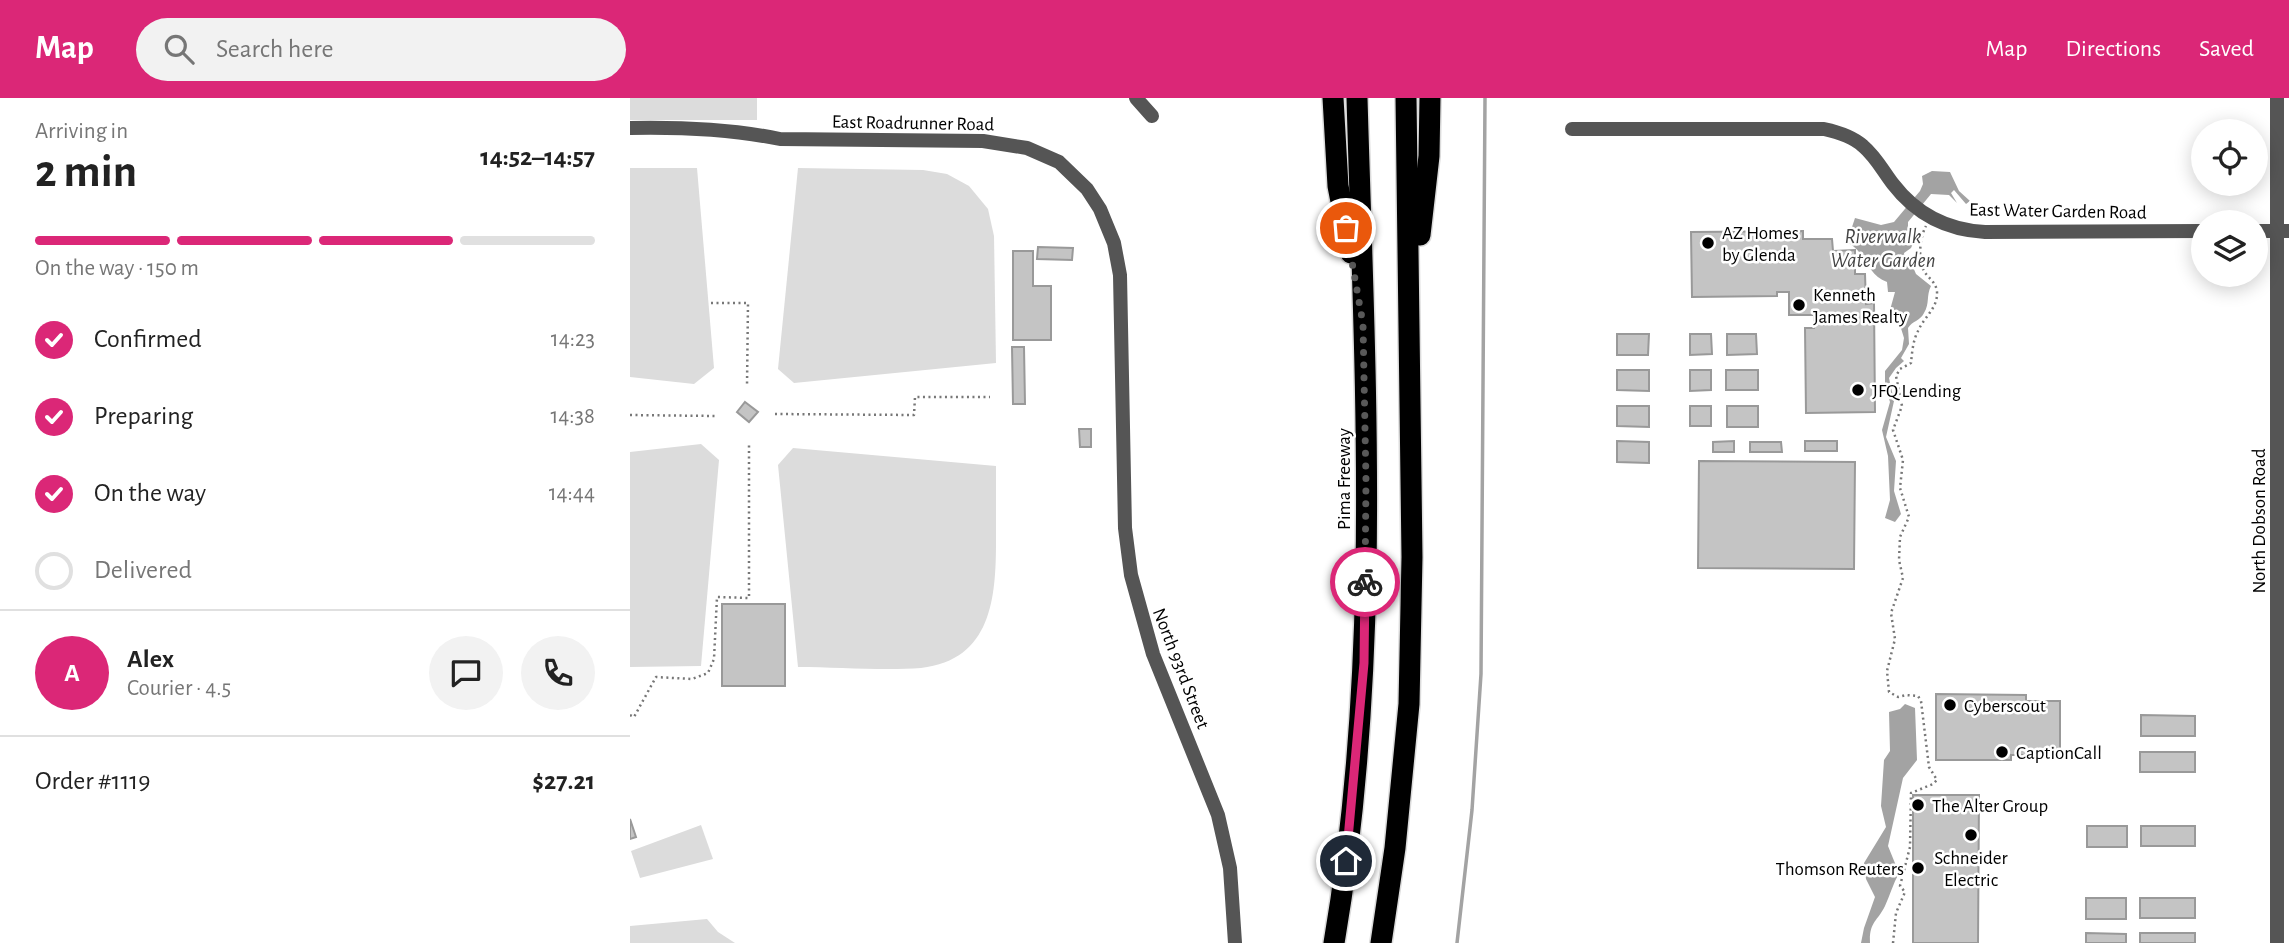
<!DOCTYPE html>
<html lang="en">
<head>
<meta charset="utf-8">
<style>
	body { margin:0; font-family:"Alegreya Sans",sans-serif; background:#f2f2f2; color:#222; height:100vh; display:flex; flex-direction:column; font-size:26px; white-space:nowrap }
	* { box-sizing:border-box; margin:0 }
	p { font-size:23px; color:#767676 }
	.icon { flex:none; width:38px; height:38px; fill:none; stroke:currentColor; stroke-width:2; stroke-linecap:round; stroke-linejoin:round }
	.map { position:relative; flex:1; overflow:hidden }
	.drawer { display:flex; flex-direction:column; background:#fff; width:630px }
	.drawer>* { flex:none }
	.buttons { position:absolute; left:1561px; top:21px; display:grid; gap:14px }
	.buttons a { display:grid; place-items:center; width:77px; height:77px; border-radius:50%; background:#fff; box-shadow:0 4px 18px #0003; font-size:35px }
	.pin { position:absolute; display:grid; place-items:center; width:60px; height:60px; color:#fff; margin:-30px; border:4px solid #fff; border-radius:50%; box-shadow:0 2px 7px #0007 }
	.courier { position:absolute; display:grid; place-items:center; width:70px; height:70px; margin:-35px; border:5px solid #db2777; border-radius:50%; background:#fff; color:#222; box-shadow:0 2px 9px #0007 }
	.summary em { font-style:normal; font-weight:700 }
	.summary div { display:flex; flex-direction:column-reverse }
	.summary { display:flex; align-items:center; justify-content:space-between; height:119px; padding:0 35px }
	h1 { font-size:46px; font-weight:700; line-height:52px }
	.bar { display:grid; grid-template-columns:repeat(4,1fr); gap:10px 7px; align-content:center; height:84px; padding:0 35px }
	.bar i { height:9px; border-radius:5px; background:#e0e0e0 }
	.bar .active { background:#db2777 }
	.bar p { grid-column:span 4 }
	.line { display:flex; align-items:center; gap:18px; padding:0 35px; border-top:2px solid #e0e0e0 }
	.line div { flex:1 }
	.round { display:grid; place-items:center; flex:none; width:74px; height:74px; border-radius:37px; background:#f2f2f2 }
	ol { padding:0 35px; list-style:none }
	li { display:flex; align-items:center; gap:21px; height:77px }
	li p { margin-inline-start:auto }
	li .icon { padding:7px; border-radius:50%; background:#db2777; color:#fff; stroke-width:4 }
	li:last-child { color:#767676 }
	li i { width:38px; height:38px; border:4px solid #e0e0e0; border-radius:50% }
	header { display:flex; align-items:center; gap:42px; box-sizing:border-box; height:98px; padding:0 35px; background:#db2777; color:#fff }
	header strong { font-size:33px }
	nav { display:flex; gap:38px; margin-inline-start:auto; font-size:24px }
	.search { width:490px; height:63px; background:#f2f2f2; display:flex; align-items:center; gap:18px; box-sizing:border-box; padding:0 24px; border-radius:38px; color:#767676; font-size:26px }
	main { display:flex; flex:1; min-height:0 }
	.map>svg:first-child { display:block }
</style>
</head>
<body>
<header>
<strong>Map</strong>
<div class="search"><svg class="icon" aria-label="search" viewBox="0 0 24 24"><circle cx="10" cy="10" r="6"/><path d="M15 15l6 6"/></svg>Search here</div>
<nav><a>Map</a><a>Directions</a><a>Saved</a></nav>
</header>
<main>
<section class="drawer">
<div class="summary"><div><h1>2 min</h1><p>Arriving in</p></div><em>14:52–14:57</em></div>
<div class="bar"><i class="active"></i><i class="active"></i><i class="active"></i><i></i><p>On the way · 150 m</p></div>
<ol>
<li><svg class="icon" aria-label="check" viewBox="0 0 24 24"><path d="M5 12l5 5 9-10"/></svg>Confirmed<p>14:23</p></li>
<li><svg class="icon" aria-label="check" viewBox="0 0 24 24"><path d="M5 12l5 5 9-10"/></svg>Preparing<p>14:38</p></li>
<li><svg class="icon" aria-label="check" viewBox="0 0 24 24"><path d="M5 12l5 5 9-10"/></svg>On the way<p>14:44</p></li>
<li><i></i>Delivered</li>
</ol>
<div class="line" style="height:126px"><b class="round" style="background:#db2777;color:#fff">A</b><div><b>Alex</b><p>Courier · 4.5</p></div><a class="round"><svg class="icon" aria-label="chat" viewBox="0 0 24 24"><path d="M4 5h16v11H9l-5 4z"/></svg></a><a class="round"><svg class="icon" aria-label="phone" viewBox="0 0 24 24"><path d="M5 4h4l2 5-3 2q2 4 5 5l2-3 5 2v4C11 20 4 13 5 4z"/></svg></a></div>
<div class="line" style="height:91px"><div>Order #1119</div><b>$27.21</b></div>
</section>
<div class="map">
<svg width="1659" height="845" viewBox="0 0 1659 845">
	<rect width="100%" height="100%" fill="#fff"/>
	<g fill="#dcdcdc">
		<rect x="0" y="0" width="127" height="22"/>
		<path d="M0,70H67L84,270L64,286L0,279Z"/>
		<path d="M168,70L293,72L317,76L339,88L358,111L364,138L366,265L164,285L148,271Z"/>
		<path d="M71,346L89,362L71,568L0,569V354Z"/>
		<path d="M163,350L366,368C366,393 366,418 366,443C366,499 362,562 291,570C254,573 206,569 168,569L148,367Z"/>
		<path d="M71,727L83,761L10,780L1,753Z"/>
		<path d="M77,821L88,834L105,845H0V828Z"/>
	</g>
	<g fill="#a3a3a3">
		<path d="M1302,73L1320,74L1329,93L1340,103L1336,106L1324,92L1321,95L1327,105L1319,97L1301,96L1278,124V130L1285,141L1281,150L1274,155L1275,162L1283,169L1286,176L1301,188C1296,198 1300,205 1294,215C1290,223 1282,223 1278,230L1279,246L1271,260L1274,263L1266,270L1259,280L1264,303L1256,339L1266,363L1264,393L1271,416L1265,424L1255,420L1260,402L1258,358L1252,332L1260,304L1255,288V273L1272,252L1274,240L1270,227L1262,218L1260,212L1265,194H1258L1257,184C1236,177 1236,152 1216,144V134L1222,129L1225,120L1251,127L1264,124L1290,93L1293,86L1292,78Z"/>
		<path d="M1275,606L1285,610L1287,662L1273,680L1258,748L1269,775C1263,786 1260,797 1255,808C1247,824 1239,824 1240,845H1231L1234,830L1245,799L1236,781L1234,765L1256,729L1251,708L1254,662L1260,653L1259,614L1270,611Z"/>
	</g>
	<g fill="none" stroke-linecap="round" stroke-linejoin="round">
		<path stroke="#a3a3a3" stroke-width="3.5" d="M827,845L842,712L851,576L855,0"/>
	</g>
	<g fill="#c4c4c4" stroke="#999" stroke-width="2">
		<path d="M1173,133V141H1202L1203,153L1225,152V176H1235L1236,206L1244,205L1245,314L1176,315L1175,230H1184V217H1159V194H1147V198L1062,199L1061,134Z"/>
		<path d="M408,149L443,150L442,162L407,161Z"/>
		<path d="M383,153H403V188H421V242H383Z"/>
		<path d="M987,236H1019L1018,257H987Z"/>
		<path d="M1060,236H1081L1082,256L1060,257Z"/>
		<path d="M1097,236H1126L1127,256L1097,257Z"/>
		<path d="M382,249H394L395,306H383Z"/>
		<path d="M987,272H1019V293L987,292Z"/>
		<path d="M1060,272H1081V292L1060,293Z"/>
		<rect x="1096" y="272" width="32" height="20"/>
		<path d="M115,304L128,314L119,324L107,314Z"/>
		<path d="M987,308H1019V329L987,328Z"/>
		<rect x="1060" y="308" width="21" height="20"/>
		<rect x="1097" y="308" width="31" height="21"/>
		<path d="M449,331H461V349H450Z"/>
		<path d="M987,343L1019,344V365L987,364Z"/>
		<path d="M1104,343V354H1083V344Z"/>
		<rect x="1175" y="343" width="32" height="10"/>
		<path d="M1120,344H1151L1152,354H1120Z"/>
		<path d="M1069,363L1225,364L1224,471L1068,470Z"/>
		<rect x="92" y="506" width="63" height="82"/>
		<path d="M1306,596L1396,597V603H1430V657H1381V662H1306Z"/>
		<path d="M1511,617L1565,618V638H1511Z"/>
		<rect x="1510" y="654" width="55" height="20"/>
		<path d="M1283,697H1349L1348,845H1283Z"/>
		<path d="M0,721L6,739L0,741Z"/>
		<rect x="1457" y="728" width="40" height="21"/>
		<rect x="1511" y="728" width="54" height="20"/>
		<rect x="1456" y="800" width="40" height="21"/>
		<rect x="1510" y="800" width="55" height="20"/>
		<path d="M1456,835L1496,836V845H1456Z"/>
		<rect x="1510" y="835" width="55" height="10"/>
	</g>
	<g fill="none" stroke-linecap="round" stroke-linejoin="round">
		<defs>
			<g id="highway">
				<path d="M703,0L708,88L721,155"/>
				<path d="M790,137L799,58L800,0"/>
				<path d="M704,845C752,566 735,282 727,0"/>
				<path d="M751,845L765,750L779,606L782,459L776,0"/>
			</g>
		</defs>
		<use href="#highway" stroke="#dbdbdb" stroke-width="24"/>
		<g stroke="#777" stroke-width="2.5" stroke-dasharray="2 3.5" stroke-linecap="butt">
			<path d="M81,205H118L117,288"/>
			<path d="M145,316L284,317L285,299H360"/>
			<path d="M0,317L86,318"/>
			<path d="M0,617L4,619L26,579L62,581L78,575L84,561L87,499L119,500V345"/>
			<path d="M1263,845L1266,815L1275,794L1270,788L1280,749L1281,695L1303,686L1307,682L1299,669L1291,603L1288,598L1276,597L1268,599L1259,594L1257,573L1265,541L1261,515L1273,480L1269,462L1270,439L1279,419L1270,390L1273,362L1263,332L1272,308L1266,278L1270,271L1281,265C1282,255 1283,242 1288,233C1294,219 1308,210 1307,194C1306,183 1297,180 1293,171C1288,159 1290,139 1296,128"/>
		</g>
		<g stroke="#555" stroke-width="14">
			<path d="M506,0L522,18"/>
			<path d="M1647,0V845"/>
			<path d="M0,30C51,29 101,31 150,41L353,43L397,50L429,64L457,91L470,111L484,145L490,177L495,430L501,477L523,556L588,717L600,770L605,845"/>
			<path d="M942,31H1194C1208,34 1222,38 1233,48C1246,59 1253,73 1263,86C1286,116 1318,132 1355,134L1573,133"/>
			<path d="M1626,133H1659"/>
		</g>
		<use href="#highway" stroke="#000" stroke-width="21"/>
	</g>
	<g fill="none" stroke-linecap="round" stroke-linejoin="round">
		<path stroke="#595959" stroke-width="7" stroke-dasharray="0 12.6" d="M716,130L733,226L736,383L735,484"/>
		<path stroke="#db2777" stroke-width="9" d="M716,763L734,565L735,484"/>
	</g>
	<g fill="#000" stroke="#fff" stroke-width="2.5">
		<circle cx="1078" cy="145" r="7"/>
		<circle cx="1169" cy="207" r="7"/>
		<circle cx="1228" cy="292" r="7"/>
		<circle cx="1320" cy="607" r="7"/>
		<circle cx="1372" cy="654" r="7"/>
		<circle cx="1288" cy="707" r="7"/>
		<circle cx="1341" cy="737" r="7"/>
		<circle cx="1288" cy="770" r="7"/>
	</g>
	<g text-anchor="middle" stroke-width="5" stroke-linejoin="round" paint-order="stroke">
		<g font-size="19" fill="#000" stroke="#fff">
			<text transform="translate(283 24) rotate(1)" y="7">East Roadrunner Road</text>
			<text transform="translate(1428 112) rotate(1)" y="7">East Water Garden Road</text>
			<text transform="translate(713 381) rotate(-90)" y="7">Pima Freeway</text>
			<text transform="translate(1628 423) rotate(-90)" y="7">North Dobson Road</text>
			<text transform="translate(552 570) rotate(69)" y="7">North 93rd Street</text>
		</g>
		<g font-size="19" fill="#000" stroke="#fff" text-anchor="start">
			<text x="1092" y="141">AZ Homes<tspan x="1092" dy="22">by Glenda</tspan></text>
			<text x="1183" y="203">Kenneth<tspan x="1183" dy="22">James Realty</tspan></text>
			<text x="1242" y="299">JFQ Lending</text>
			<text x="1334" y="614">Cyberscout</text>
			<text x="1386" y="661">CaptionCall</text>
			<text x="1302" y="714">The Alter Group</text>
			<text x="1341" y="766" text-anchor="middle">Schneider<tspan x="1341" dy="22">Electric</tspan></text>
			<text x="1274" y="777" text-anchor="end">Thomson Reuters</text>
		</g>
		<g font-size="21" font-style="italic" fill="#444" stroke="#fff">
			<text x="1253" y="145">Riverwalk<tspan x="1253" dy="24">Water Garden</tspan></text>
		</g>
	</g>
</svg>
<div class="buttons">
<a><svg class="icon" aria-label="locate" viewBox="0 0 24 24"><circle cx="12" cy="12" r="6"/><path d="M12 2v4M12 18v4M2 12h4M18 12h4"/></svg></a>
<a><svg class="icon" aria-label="layers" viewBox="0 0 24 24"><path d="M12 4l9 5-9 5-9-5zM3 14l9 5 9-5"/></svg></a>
</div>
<div class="pin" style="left:716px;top:130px;background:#ea580c"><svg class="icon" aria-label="bag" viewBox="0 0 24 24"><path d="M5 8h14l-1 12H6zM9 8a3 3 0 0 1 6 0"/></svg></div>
<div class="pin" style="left:716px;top:763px;background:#1f2937"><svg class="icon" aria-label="home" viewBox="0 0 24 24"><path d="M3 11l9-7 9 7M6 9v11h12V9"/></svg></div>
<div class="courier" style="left:735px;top:484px"><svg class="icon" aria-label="bike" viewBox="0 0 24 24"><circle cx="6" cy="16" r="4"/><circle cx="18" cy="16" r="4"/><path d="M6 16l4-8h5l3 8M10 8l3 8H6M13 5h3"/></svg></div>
</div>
</main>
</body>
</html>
